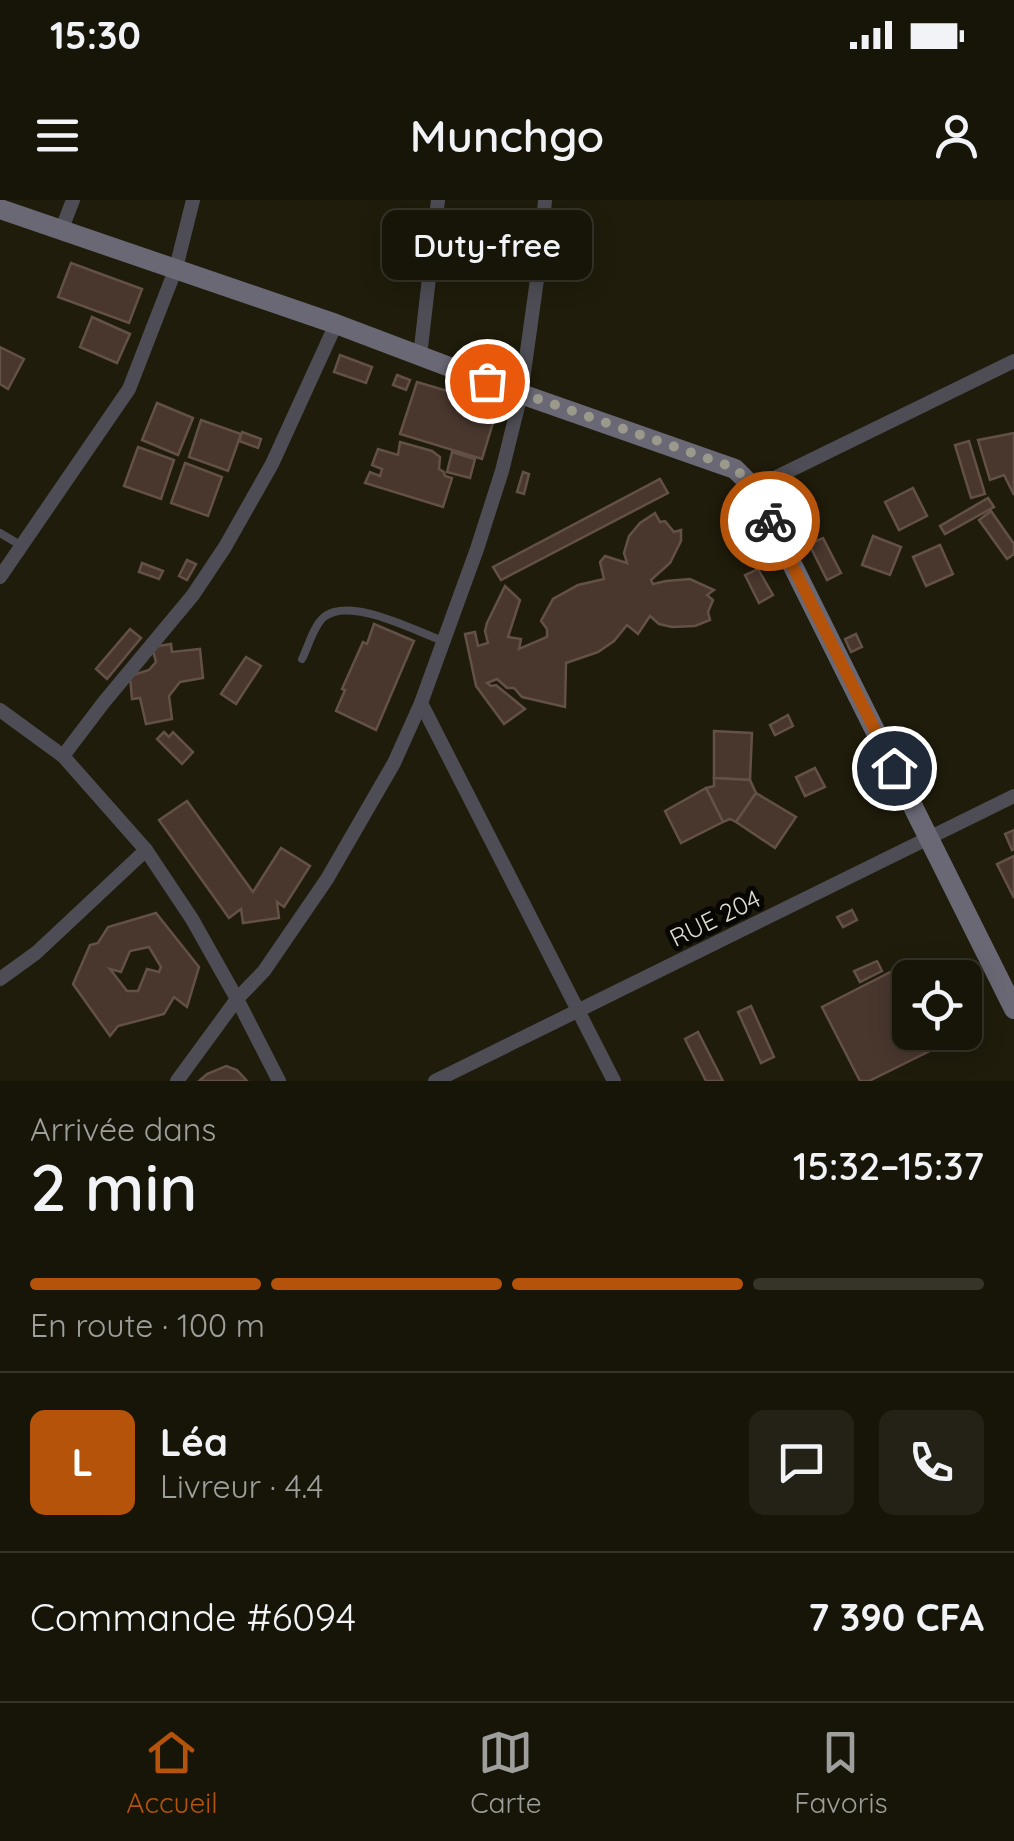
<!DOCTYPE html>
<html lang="fr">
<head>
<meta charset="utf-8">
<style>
	body { margin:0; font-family:Quicksand,sans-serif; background:#242216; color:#f1f3f6; height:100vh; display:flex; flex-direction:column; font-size:38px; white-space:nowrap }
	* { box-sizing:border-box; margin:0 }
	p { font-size:32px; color:#9e9f9c }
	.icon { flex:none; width:55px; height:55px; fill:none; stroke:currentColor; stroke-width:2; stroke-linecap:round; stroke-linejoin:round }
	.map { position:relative; height:881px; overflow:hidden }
	.details { display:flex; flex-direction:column; background:#171508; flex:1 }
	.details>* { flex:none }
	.fabs { position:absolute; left:892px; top:760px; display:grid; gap:20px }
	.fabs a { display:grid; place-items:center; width:90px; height:90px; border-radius:15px; background:#171508; box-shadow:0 5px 25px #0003,0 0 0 2px #363429; font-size:50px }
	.pin { position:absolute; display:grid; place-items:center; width:85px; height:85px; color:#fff; margin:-42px; border:5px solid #fff; border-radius:50%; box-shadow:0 2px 10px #0007 }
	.courier { position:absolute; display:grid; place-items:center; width:100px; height:100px; margin:-50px; border:8px solid #b45309; border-radius:50%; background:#fff; color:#222; box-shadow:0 2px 12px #0007 }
	.bubble { position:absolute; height:70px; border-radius:15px; background:#171508; box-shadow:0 5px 25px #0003,0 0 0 2px #363429; font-size:32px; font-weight:600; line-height:70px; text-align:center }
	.headline em { font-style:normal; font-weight:600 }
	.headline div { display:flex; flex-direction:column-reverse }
	.headline { display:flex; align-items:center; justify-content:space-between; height:170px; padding:0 30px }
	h1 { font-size:65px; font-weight:600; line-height:75px }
	.bar { display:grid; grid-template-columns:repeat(4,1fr); gap:15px 10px; align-content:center; height:120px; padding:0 30px }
	.bar i { height:12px; border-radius:8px; background:#363429 }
	.bar .selected { background:#b45309 }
	.bar p { grid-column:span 4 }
	.line { display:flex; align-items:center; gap:25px; padding:0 30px; border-top:2px solid #363429 }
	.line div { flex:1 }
	.round { display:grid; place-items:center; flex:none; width:105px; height:105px; border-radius:15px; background:#242216 }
	.status { display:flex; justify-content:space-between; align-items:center; height:70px; padding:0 50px; background:#171508; direction:ltr }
	.status svg { height:28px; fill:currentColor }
	header { display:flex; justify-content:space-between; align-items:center; height:130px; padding:0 30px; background:#171508; font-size:45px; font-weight:600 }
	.menu { display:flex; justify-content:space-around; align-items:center; height:140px; border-top:2px solid #363429; background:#171508; font-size:28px; color:#9e9f9c }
	.menu a { display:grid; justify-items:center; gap:5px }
	.menu .selected { color:#b45309 }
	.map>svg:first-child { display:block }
</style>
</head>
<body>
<div class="status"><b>15:30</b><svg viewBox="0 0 49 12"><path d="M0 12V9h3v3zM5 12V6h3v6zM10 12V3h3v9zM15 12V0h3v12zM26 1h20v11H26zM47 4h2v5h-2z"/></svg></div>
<header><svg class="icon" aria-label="menu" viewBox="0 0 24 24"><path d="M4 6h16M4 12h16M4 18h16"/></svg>Munchgo<svg class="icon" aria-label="person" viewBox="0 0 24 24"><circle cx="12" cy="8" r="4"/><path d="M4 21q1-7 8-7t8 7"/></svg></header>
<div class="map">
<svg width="1014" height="881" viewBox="0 0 1014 881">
	<rect width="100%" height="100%" fill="#1f1c0b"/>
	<g fill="#49372e" stroke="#635046" stroke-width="2.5" fill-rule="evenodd">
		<path d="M71,63L142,89L129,123L58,97Z"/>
		<path d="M92,117L130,134L117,163L80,147Z"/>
		<path d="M0,147L24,159L8,189L0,184Z"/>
		<path d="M340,155L372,167L366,183L334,172Z"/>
		<path d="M397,175L410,180L406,190L393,185Z"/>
		<path d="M417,182L498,206L482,259L400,234Z"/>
		<path d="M157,203L193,218L178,255L142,240Z"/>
		<path d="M201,220L241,234L228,271L189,257Z"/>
		<path d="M242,232L261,239L258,248L239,241Z"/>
		<path d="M1014,233V295L1004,275L990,280L978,240Z"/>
		<path d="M969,241L985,294L971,298L955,245Z"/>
		<path d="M400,242L432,251L440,257L439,269L444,272L445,276L452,278L443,307L365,283L370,272L380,276L382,269L372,265L378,249L398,255Z"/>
		<path d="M138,247L174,260L161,299L124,286Z"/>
		<path d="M452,252L475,259L470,278L447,272Z"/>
		<path d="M185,263L222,277L208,316L171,303Z"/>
		<path d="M523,272L529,274L524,294L517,292Z"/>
		<path d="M660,279L668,293L501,380L493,367Z"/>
		<path d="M913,288L927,316L899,330L885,302Z"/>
		<path d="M988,298L994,307L945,334L940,326Z"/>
		<path d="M991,311L1014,344V354L1007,359L979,320Z"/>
		<path d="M655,313L660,322L665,321L674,332L681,330V341L670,363L651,380L653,384L666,381L690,379L714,390L707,395L713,400L708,412L710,420L695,426L672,427L659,424L650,416L638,434L627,425L614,441L598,452L566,463L565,507L522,497L514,488H507L497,479L487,483L491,486L496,485L525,509L504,524L476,486L465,434L475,432L478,446L488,443L485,431L487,423L505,386L520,400L508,437L521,439L519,449L547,437V429L541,421L553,399L578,385L604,379L600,362L605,356L627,363L624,353L629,336L640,323Z"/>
		<path d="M873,336L901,347L890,375L862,365Z"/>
		<path d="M823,338L841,373L827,380L809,344Z"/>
		<path d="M940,345L953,374L926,386L913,357Z"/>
		<path d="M187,360L196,364L187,380L179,376Z"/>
		<path d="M142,363L163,371L159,379L139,372Z"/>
		<path d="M758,369L773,395L759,403L745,375Z"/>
		<path d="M374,424L414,441L376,530L336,511L345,490L342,489L363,442L367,444Z"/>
		<path d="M130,429L141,438L107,479L96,469Z"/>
		<path d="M856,434L862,447L851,452L845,439Z"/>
		<path d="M171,444L172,452L200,449L203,478L180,482L169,496L172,519L146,524L140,498L132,499L130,476L149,470L156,462L152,447Z"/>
		<path d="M246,457L261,466L236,504L221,494Z"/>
		<path d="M788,515L793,526L775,535L770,525Z"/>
		<path d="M714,531L752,533L750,580L714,578Z"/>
		<path d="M164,532L169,537L173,532L193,552L182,564L157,539Z"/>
		<path d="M912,554L918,563L910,568L904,559Z"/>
		<path d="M815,568L825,587L805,596L796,577Z"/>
		<path d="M714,578L750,580L756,593L736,622L730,619L723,622L706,588L714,586Z"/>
		<path d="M706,588L723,622L681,643L665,611Z"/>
		<path d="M756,593L796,617L775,648L736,622Z"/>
		<path d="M187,601L253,692L281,648L310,666L284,707L277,702L279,718L243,723L241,709L229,718L159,620Z"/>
		<path d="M1014,630V649L1012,650L1005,634Z"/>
		<path d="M1014,656V698L997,664Z"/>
		<path d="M852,710L857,720L843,727L837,717Z"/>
		<path d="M156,713L199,767L187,807L174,797L164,814L118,826L110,836L73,784L90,745L98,743L108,727ZM149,747L161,767L159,772L147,769L138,791H127L110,769L121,772L130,751Z"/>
		<path d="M877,761L882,771L860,782L854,771Z"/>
		<path d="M910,762L917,777L921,775L922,778H910V832H946L950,841L869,881H860L822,807Z"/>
		<path d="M751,806L774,857L761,863L738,812Z"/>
		<path d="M698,832L723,881H706L685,839Z"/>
		<path d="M226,866L237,870L247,881H199L207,874Z"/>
	</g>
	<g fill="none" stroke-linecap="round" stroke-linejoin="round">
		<g stroke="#4e4d55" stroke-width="8">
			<path d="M0,333L22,346"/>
			<path d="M302,459C308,447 314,425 324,417C350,396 415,431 443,441"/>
		</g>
		<g stroke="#4e4d55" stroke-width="14">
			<path d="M61,31L73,0"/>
			<path d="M420,156L438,0"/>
			<path d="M754,288L1014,161"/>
			<path d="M0,377L129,189L176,68L193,0"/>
			<path d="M421,503L614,881"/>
			<path d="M0,510L63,556L146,650L192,719L237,799L279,881"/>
			<path d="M63,556L104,502L193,395L225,347L272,264L336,124"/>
			<path d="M0,779L36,753L146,650"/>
			<path d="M177,881L237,799L264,771L327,679L394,563L421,503L477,349L502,271L521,194L541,51L545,0"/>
			<path d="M435,881L1014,596"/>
		</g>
		<path stroke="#6a6875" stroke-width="20" d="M0,9L336,124L521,194L735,269L754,288L1014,809"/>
	</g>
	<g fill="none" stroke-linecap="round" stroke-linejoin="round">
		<path stroke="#9a998c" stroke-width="10" stroke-dasharray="0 18" d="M487,181L735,268L754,288L770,321"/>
		<path stroke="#b45309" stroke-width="12" d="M770,321L894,568"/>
	</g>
	<g text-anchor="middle" stroke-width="10" stroke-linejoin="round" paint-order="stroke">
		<g font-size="25" fill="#dddcd1" stroke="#070602">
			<text transform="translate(715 718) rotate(-26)" y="9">RUE 204</text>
		</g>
	</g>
</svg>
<div class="fabs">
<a><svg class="icon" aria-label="locate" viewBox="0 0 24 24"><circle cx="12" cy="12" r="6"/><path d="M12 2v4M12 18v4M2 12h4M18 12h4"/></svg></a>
</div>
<div class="pin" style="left:487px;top:181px;background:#ea580c"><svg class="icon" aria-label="bag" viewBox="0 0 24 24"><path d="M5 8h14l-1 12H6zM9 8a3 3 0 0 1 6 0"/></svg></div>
<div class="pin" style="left:894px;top:568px;background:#1f2937"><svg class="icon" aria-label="home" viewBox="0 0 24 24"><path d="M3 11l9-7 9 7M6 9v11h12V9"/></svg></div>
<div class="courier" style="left:770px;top:321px"><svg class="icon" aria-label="bike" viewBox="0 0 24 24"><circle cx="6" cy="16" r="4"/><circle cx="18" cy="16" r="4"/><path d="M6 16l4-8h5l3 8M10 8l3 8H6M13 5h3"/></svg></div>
<div class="bubble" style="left:382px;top:10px;width:210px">Duty-free</div>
</div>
<section class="details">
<div class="headline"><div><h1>2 min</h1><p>Arrivée dans</p></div><em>15:32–15:37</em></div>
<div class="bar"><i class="selected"></i><i class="selected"></i><i class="selected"></i><i></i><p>En route · 100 m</p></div>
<div class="line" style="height:180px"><b class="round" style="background:#b45309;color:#fff">L</b><div><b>Léa</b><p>Livreur · 4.4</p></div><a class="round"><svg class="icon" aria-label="chat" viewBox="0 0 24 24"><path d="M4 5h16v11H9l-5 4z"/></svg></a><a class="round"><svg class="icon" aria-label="phone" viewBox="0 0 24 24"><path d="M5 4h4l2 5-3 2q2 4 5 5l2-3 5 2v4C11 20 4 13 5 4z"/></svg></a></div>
<div class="line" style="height:130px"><div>Commande #6094</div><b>7 390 CFA</b></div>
</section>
<nav class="menu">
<a class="selected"><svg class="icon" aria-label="home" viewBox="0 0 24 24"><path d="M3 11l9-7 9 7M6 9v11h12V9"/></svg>Accueil</a>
<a><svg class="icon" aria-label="map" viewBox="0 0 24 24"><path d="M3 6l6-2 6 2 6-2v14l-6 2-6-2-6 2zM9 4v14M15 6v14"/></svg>Carte</a>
<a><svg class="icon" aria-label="saved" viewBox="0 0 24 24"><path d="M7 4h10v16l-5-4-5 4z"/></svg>Favoris</a>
</nav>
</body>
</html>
